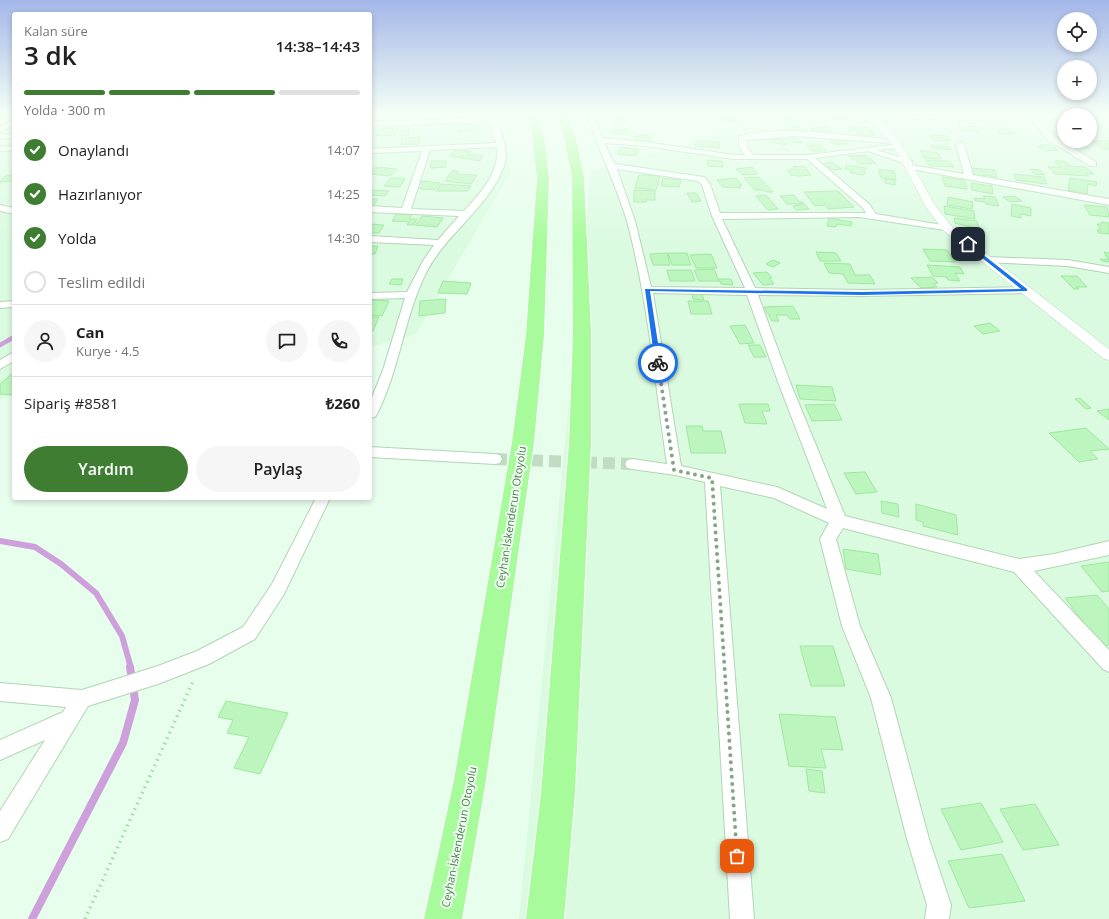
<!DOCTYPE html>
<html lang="tr">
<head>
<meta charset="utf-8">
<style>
	body { margin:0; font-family:"Open Sans",sans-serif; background:#f6f6f6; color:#222; height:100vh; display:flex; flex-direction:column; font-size:15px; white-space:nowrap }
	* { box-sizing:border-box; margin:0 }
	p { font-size:13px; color:#767676 }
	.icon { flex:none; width:22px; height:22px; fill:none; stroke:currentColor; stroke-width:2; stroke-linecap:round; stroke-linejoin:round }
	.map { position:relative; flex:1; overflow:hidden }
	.side { position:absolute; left:12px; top:12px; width:360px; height:488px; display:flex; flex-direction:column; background:#fff; border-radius:4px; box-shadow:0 2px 6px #0003 }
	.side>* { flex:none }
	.tools { position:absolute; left:1057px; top:12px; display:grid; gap:8px }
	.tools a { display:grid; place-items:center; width:40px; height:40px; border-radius:50%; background:#fff; box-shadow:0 2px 6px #0003; font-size:20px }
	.pin { position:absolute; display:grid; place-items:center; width:34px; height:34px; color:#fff; margin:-17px; border-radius:8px; box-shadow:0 2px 6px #0006 }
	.courier { position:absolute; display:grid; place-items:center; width:40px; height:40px; margin:-20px; border:3px solid #1a73e8; border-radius:50%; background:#fff; color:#222; box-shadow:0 1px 5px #0007 }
	.headline em { font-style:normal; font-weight:600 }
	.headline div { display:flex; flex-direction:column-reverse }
	.headline { display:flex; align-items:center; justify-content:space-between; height:68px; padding:0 12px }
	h1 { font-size:26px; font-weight:600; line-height:30px }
	.bar { display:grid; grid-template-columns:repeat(4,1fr); gap:6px 4px; align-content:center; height:48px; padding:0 12px }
	.bar i { height:5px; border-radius:3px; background:#e0e0e0 }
	.bar .active { background:#3e7d32 }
	.bar p { grid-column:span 4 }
	.line { display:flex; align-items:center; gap:10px; padding:0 12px; border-top:1px solid #e0e0e0 }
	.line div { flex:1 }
	.round { display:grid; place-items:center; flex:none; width:42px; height:42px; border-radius:21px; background:#f6f6f6 }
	ol { padding:0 12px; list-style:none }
	li { display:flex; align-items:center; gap:12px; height:44px }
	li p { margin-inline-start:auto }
	li .icon { padding:4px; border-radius:50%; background:#3e7d32; color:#fff; stroke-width:4 }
	li:last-child { color:#767676 }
	li i { width:22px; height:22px; border:2px solid #e0e0e0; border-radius:50% }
	.primary-button { display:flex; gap:8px; margin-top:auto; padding:8px 12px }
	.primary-button a { flex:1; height:46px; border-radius:24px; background:#3e7d32; color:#fff; font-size:16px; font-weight:600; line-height:46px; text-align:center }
	.primary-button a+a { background:#f6f6f6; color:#222 }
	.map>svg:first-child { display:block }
</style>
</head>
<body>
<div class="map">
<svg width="1109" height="919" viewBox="0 0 1109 919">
	<rect width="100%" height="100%" fill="#e7feec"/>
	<g fill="#dbfbe1" fill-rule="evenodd">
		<path d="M370,113H500L511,172L416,334L374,346L370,345Z"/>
		<path d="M746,113H1109V919H519L591,171L726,132ZM1064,115H1090V141H1064Z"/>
		<path d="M14,114V392L0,400V122Z"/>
	</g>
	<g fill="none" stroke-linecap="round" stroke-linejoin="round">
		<path stroke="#cea0db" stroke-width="4.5" d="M0,345L14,337"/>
		<path stroke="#cea0db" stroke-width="6" d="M0,541L35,547L61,564L96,593L122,636L131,668"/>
		<path stroke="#cea0db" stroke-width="8" d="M32,919L123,743L135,700L130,667"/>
	</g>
	<g fill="#bdf5be" stroke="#9de89d">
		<path d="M730,114L738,121L725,122L717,115Z"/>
		<path d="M613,115H627L628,121L614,122Z"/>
		<path d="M797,116L798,117H795L799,119L787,121L782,117Z"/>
		<path d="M842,116L846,120H834L832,118Z"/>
		<path d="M408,124L409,135L400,136V125Z"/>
		<path d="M473,124L475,131L458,132L457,125Z"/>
		<path d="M958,125L976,127L979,132L961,131Z"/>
		<path d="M798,126L803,131L791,132L786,127Z"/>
		<path d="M816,127H826L834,133H813L810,128H817Z"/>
		<path d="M868,127L873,131H869L875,135L861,136L851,128Z"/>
		<path d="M398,128L396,135L377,136L379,129Z"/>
		<path d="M997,128H1005L1016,134H999L997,131H1000Z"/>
		<path d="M613,129H628V133L612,134Z"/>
		<path d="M649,135L653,142H637L634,136Z"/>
		<path d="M930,135L947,136L950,141L933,140Z"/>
		<path d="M420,137L419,144L401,145L402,138Z"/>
		<path d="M798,138L803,143L788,142L785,139Z"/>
		<path d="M828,138L844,139L848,144H832Z"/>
		<path d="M769,139H782L786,145L771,142Z"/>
		<path d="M1061,140L1076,141L1087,147L1075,148Z"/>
		<path d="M696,141L720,142L719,148L695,146Z"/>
		<path d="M1092,141H1109V149H1103Z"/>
		<path d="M807,145H821L827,151H813Z"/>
		<path d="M931,145L950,147L951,150L932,148Z"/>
		<path d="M1040,145H1049L1058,150L1044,151L1038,147H1043Z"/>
		<path d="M620,147L639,149L636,156L617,154Z"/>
		<path d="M455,150L471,151L469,155H483L480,161L450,156Z"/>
		<path d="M920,150L938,153L942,159L924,158Z"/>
		<path d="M865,155L876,163L860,164L849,156Z"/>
		<path d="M707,160L722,161L723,167L707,166Z"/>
		<path d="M925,160L949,161L954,167L930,166Z"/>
		<path d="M431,161H446V167L430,168Z"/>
		<path d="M1054,161H1064L1070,166L1085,167L1094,174H1087L1089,176L1055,174L1048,167H1061Z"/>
		<path d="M831,162L842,169L833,170L822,164Z"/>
		<path d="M846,165L866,168L864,175L850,173L851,170L845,169Z"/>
		<path d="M804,166L811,175L798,176L791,175L787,171H791L789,169H795L793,167Z"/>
		<path d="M376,167L397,169L390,176L370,174Z"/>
		<path d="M752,167L758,174L743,175L736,169Z"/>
		<path d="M971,168L995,170L997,177L983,175L984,178L975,177Z"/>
		<path d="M878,169L894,171L896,180L881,178Z"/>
		<path d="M1030,169L1040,170L1045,175L1035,174Z"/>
		<path d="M452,171H458L456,174L477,175L471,184L445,181Z"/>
		<path d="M1014,174L1044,177L1047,184L1016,180Z"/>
		<path d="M14,175V181L0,182L5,176Z"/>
		<path d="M639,175L660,176L656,190L635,188Z"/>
		<path d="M759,177L773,192H766L764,190H755L744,178Z"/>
		<path d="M942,177L964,180L967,189L945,186Z"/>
		<path d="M391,178H405L400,187L384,186Z"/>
		<path d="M663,178L681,180L679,187L661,186Z"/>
		<path d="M736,178L742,186H739L741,188L723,187L717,180Z"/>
		<path d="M1070,178L1097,182L1096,186L1088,184L1087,194L1068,190Z"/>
		<path d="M885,179L895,180V185L885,183Z"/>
		<path d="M422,181L440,183L434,190L416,188Z"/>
		<path d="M971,183L992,186L993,194L972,190Z"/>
		<path d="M441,184L471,186L468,191H436Z"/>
		<path d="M373,190L389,191L385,196L370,195Z"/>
		<path d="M634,190L655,191V200H646V202H634Z"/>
		<path d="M838,191L854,207L828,209L825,205L815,206L804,192Z"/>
		<path d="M687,193H696L701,201L692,202Z"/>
		<path d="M766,195L778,209L768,210L756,196Z"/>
		<path d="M794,195L801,204H787L780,196Z"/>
		<path d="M983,196L995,197L999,206L986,204L985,202L975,201L974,198L985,199Z"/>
		<path d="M1014,196L1022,201L1010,202L1003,197Z"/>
		<path d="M948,197L973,202L972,209L947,205Z"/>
		<path d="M370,199H378L373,206L370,205Z"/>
		<path d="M800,202H803L809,209L796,210L793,206L803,205Z"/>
		<path d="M1012,204L1031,208V216L1021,214V218L1011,216Z"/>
		<path d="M1084,205L1107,207L1109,217L1090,215Z"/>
		<path d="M944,206L974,211L975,219L945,214Z"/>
		<path d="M396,214L412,215L409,219H417L413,225H407L409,222L392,221Z"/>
		<path d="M422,216L443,218L437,227L415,225Z"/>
		<path d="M829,218L852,222L851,226L837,224L836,227L827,226Z"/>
		<path d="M954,218L977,221L979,229L955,223Z"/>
		<path d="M1101,222L1109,223V234L1099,233L1097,230H1101L1097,224H1102Z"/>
		<path d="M370,224L384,225L379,233H370Z"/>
		<path d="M370,246H378L375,254H370Z"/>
		<path d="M923,249L947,250L955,262L930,261Z"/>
		<path d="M816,252L836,253L841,261H820Z"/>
		<path d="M1104,252L1109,253V262L1102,261L1100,259L1108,260Z"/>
		<path d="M667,253L670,265H653L650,254Z"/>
		<path d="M668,253H687L691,265H672Z"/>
		<path d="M711,254L717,268H696L690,255Z"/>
		<path d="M773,260L780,263L773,267L766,264Z"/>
		<path d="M824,263L850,264L855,275H870L875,284L848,283L843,274L829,273Z"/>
		<path d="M927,265L960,267L964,274L955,273L960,281L948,280L946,277L933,276Z"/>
		<path d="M714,269L719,281H699L694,270Z"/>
		<path d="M667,270H691L695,281H670Z"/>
		<path d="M767,272L772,278H769L774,284L763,285L753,273Z"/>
		<path d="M1061,276H1077L1087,287H1076L1079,289H1074Z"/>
		<path d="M932,277L938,283L934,284L937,287L921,288L911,278Z"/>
		<path d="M392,279H403L401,285L389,284Z"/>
		<path d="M719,279H731L733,285L721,284Z"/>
		<path d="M443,281L471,283L467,294L438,293Z"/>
		<path d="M692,294H702L704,300L693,299Z"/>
		<path d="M446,299L445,313L419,316L420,301Z"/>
		<path d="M372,300L389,301L382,316L370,315V305Z"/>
		<path d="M688,301H708L712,314H691Z"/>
		<path d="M793,306L800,319H790L787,315H776L779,321H772L764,307Z"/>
		<path d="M370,317H379L373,331H370Z"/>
		<path d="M990,323L1000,331L983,334L974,326Z"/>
		<path d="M745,325L754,343L740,344L730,326Z"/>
		<path d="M748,345H760L766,357H754Z"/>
		<path d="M14,372V393L12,395L0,394V384Z"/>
		<path d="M796,385L832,387L836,401L800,399Z"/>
		<path d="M1080,398L1091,408L1086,409L1075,399Z"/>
		<path d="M739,404H768L770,411H762L767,424L745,423Z"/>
		<path d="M834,404L842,420L812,421L805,405Z"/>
		<path d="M1109,409V420L1097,411Z"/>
		<path d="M686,426H702L703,431H721L726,453H691Z"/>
		<path d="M1086,428L1109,449L1090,451L1098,459L1079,462L1049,433Z"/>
		<path d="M865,472L877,492L856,494L844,473Z"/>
		<path d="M881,501L898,504L899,517L882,513Z"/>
		<path d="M916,504L956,515L958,535L923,526V522L916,520Z"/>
		<path d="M843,549L878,554L881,575L846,569Z"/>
		<path d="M1109,562V591L1102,592L1081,566Z"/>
		<path d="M1097,595L1109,609V645L1101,646L1065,598Z"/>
		<path d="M800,646H833L845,686H811Z"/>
		<path d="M226,701L288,713L260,774L234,768L249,737L227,733L233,720L218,717Z"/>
		<path d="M779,714L835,717L843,750L821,749L826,768L789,766Z"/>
		<path d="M806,769L822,771L825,793L809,791Z"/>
		<path d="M981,803L1003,842L961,850L941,809Z"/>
		<path d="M1035,804L1059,845L1023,850L1000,809Z"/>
		<path d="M1002,854L1025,901L969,908L948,861Z"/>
	</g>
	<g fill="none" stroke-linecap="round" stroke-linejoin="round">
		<path stroke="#c0ddc3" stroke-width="12" stroke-dasharray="12 6" stroke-linecap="butt" d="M495,459L632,464"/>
		<defs>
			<g id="minor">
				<path d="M488,113H494C499,129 510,149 504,166C490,206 447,233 427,271C404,316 400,369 377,414L375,417L370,418V402L383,370L405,298L370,299V293L407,292L423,261L434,245L370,242V236L438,240L459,216L370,212V206L402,208L422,151L370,153V149L496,143L490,122L370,126V122L489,118ZM497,147C500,173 480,193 464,211L411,209L430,150Z"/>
				<path d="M587,113H593L602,138L645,142L734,155H745L739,147V136C787,125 836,135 884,139L888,141L887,143L795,136L746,140L747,147L753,155H809L899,144L903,146L902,148L876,150L912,161L911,165L964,174L956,144L960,142L964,144L973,175L1109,199V205L911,169L907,167L909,165L868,151L815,158L869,204L876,214L948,226L951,227V231L859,217L722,219L755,288L862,290L1025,287L1030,290L1025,293L862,296L758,295L790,382L845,516L1019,559L1054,554L1109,541V555L1034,571L1109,650V672L1103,669L1014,572L843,528L836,539L860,626L891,698L929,839L951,905L949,919H925L927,905L907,839L871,698L842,626L820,539L829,523L774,498L720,486L754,919H730L705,482L675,475L632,469L627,468L625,464L627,460L632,459L667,464C655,383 648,300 627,221C616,184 598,150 587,113ZM604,143L645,146L734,159H807L863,208L866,213H720L710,184L704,177L615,164ZM617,169L698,181L702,185L712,216L745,288L651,287L635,221ZM653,293L747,295L778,382L827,509L777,487L681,466Z"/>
				<path d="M1055,113H1109L1107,115H1064V117L1037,118L1054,136L1096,162V166H1090L1048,140L1030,118L981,120L871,118L868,116L871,114L981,116Z"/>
				<path d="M14,120V125L0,132V127Z"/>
				<path d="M0,134L14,135V139L0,138Z"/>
				<path d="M14,146V150L0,151V147Z"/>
				<path d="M0,205L14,208V214L0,211Z"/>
				<path d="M987,257L1068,260L1109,267V273L1068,266L984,262L982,260L984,258Z"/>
				<path d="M14,301V307L0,308V302Z"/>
				<path d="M14,352V361L0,369V360Z"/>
				<path d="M370,447L495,454L500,455L502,459L500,463L495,464L370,457Z"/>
				<path d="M316,498H330L284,594L255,639L209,664L158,684L88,706L8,839L0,842V811L45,740L0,760V740L63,712L66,707L0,701V683L82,690L158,666L197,651L243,627L272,584Z"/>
			</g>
			<path id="tertiary" d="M862,113H871L891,131L900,142L934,204L952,227L1109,349V360L1104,359L944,231L926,207L893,145L875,125Z"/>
			<g id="motorway">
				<path d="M527,113H537L544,135L549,178L544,335L534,442L486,780L462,919H424L454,780L512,442L526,335L537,178L532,135Z"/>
				<path d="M557,113H567L575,134L584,177L591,333V444L575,793L564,919H526L541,793L569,444L573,333L572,177L563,134Z"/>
			</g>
		</defs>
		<use href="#minor" stroke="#b2d5b4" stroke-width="2"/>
		<use href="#tertiary" stroke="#b2d5b4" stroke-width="1"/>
		<use href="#motorway" stroke="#fff" stroke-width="2"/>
		<path stroke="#a0daa0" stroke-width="3.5" stroke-dasharray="1.5 4.5" stroke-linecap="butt" d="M85,919L194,679"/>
		<use href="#minor" fill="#fff" fill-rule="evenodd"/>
		<use href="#tertiary" fill="#fff" fill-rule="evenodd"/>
		<use href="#motorway" fill="#a7fb9b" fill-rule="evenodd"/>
	</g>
	<linearGradient id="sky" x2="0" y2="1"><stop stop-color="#a4b6e8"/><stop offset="0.47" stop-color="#f4fff6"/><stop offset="1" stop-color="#f4fff6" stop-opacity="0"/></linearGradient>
	<rect width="1109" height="242" fill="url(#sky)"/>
	<path fill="#1a73e8" d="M968,243L1027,289V291L862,295L650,291L661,363L658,364L655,363L645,289L862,292L1021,289L966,245Z"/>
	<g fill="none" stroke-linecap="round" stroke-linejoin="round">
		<path stroke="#82a882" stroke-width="4" stroke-dasharray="0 7.2" d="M658,363L674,470L712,478L737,856"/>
	</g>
	<g text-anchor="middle" stroke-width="4" stroke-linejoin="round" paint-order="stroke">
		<g font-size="11" fill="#4b7949" stroke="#effff2">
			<text transform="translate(511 517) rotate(-81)" y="4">Ceyhan-İskenderun Otoyolu</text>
			<text transform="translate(459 837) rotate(-79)" y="4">Ceyhan-İskenderun Otoyolu</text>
		</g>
	</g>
</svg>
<div class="tools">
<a><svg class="icon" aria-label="locate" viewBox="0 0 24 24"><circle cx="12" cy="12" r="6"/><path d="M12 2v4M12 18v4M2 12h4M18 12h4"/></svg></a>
<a>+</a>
<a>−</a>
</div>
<div class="pin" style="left:737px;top:856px;background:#ea580c"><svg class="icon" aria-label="bag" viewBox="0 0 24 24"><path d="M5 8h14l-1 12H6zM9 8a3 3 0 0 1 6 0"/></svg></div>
<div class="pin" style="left:968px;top:244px;background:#1f2937"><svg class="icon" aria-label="home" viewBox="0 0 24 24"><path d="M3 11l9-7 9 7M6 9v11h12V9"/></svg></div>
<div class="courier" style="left:658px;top:363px"><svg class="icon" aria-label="bike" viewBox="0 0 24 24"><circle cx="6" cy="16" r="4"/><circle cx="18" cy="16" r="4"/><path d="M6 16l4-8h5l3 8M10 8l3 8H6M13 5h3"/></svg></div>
<section class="side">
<div class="headline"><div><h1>3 dk</h1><p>Kalan süre</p></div><em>14:38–14:43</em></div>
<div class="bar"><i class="active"></i><i class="active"></i><i class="active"></i><i></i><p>Yolda · 300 m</p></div>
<ol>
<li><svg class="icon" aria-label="check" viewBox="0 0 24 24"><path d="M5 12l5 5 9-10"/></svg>Onaylandı<p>14:07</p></li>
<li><svg class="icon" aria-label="check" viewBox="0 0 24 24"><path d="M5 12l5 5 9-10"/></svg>Hazırlanıyor<p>14:25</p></li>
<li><svg class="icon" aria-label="check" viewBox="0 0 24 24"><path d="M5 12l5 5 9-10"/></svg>Yolda<p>14:30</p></li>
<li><i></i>Teslim edildi</li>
</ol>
<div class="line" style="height:72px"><a class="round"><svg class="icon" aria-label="person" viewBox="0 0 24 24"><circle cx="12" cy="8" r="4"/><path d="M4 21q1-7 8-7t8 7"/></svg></a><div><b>Can</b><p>Kurye · 4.5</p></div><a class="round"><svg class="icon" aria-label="chat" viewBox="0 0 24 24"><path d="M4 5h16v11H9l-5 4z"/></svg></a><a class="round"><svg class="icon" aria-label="phone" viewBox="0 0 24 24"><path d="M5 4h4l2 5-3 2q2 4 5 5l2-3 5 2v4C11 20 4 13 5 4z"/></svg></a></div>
<div class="line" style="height:52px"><div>Sipariş #8581</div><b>₺260</b></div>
<div class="primary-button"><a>Yardım</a><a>Paylaş</a></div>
</section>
</div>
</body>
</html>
